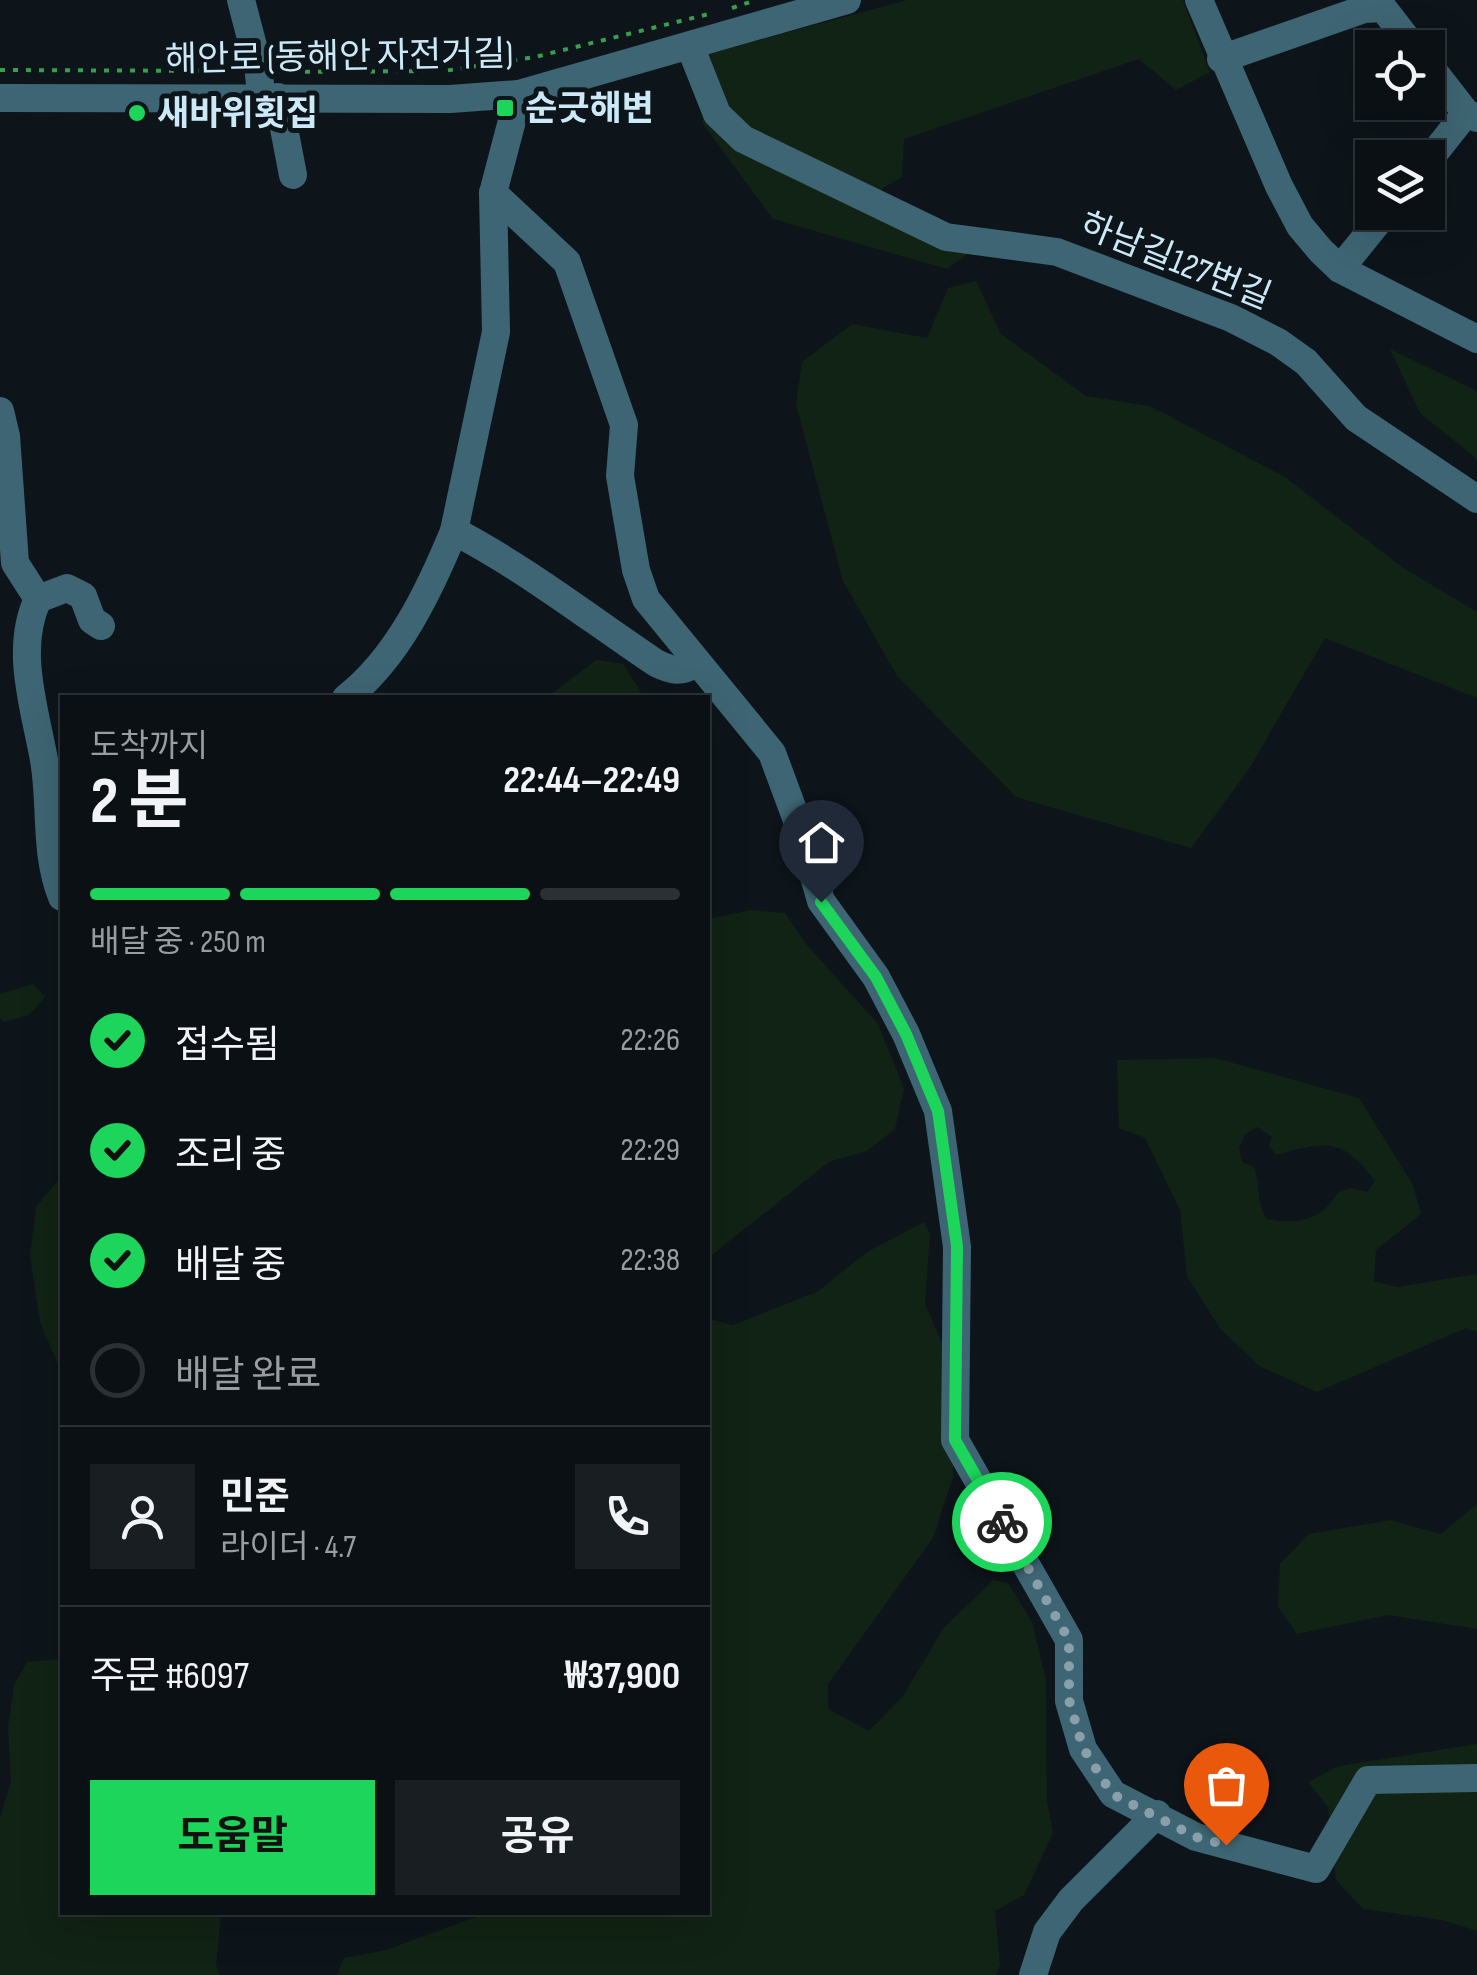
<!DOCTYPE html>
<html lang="ko">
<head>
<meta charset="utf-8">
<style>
	body { margin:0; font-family:"Sofia Sans Condensed","Noto Sans KR",sans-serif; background:#181e22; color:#f1f3f6; height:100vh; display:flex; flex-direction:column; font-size:38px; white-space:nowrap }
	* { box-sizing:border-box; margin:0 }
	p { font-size:32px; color:#999da0 }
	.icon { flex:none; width:55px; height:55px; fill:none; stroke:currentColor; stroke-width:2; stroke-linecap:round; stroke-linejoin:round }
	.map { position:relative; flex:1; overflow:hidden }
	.side { position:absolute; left:60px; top:695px; width:650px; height:1220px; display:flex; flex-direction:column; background:#0a1014; border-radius:0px; box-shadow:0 10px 40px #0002,0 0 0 2px #2a3034 }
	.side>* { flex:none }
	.tools { position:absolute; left:1355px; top:30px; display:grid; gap:20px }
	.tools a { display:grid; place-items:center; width:90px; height:90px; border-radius:0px; background:#0a1014; box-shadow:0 10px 40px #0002,0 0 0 2px #2a3034; font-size:50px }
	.pin { position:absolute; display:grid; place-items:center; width:85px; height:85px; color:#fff; margin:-102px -42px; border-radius:50% 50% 50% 0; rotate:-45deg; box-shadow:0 0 10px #0007 }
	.pin .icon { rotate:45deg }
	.courier { position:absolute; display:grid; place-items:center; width:100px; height:100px; margin:-50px; border:8px solid #1cd55a; border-radius:50%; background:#fff; color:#222; box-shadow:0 2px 12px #0007 }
	.overview em { font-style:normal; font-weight:700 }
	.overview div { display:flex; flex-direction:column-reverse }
	.overview { display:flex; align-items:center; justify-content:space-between; height:170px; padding:0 30px }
	h1 { font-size:65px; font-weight:700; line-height:75px }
	.bar { display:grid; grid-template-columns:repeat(4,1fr); gap:15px 10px; align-content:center; height:120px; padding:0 30px }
	.bar i { height:12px; border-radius:8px; background:#2a3034 }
	.bar .current { background:#1cd55a }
	.bar p { grid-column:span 4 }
	.line { display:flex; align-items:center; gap:25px; padding:0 30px; border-top:2px solid #2a3034 }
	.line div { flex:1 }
	.round { display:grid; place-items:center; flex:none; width:105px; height:105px; border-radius:0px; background:#181e22 }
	ol { padding:0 30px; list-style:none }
	li { display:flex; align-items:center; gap:30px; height:110px }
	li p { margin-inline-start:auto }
	li .icon { padding:10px; border-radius:50%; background:#1cd55a; color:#111; stroke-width:4 }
	li:last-child { color:#999da0 }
	li i { width:55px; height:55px; border:5px solid #2a3034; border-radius:50% }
	.primary-button { display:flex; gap:20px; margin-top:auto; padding:20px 30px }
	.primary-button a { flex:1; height:115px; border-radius:0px; background:#1cd55a; color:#111; font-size:40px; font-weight:700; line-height:115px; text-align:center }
	.primary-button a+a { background:#181e22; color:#f1f3f6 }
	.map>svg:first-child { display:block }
</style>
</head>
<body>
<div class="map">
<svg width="1477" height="1975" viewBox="0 0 1477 1975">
	<rect width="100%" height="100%" fill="#0d151a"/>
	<g fill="#112314" fill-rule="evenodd">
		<path d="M907,0H1183L1210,72L1176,90L1139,59L904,139L902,177L870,196L946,237L967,255L947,269L773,219L703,124L700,79L708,54Z"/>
		<path d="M976,281L1001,334L1086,396L1150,406L1285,477L1402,567L1477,612V698L1325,638L1249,769L1191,848L1016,797L897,676L843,581L796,404L802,362L852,324L927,338L948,288Z"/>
		<path d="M1390,349L1477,391V459L1420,413Z"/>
		<path d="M596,660L623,664L644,697H548Z"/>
		<path d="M751,910L785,913L807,945L878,1024L904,1088L895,1129L867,1151L829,1162L708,1258V919Z"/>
		<path d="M33,984L45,997L29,1015L3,1022L0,1018V994Z"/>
		<path d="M1215,1058L1359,1098L1413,1185L1421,1214L1376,1250L1374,1281L1397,1287L1477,1274V1332L1466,1328L1317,1392L1259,1366L1219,1327L1187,1276L1180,1210L1145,1138L1119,1128L1117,1060ZM1257,1127L1272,1137L1269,1146L1276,1155C1326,1142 1341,1136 1375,1181L1367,1192L1350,1188L1337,1193C1323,1220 1296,1225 1267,1219C1256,1204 1261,1185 1254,1167L1242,1162L1239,1148L1245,1134Z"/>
		<path d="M62,1166V1374L40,1322L30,1256L36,1207L58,1181Z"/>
		<path d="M924,1222L930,1234L925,1304L956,1374L953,1477L933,1538L828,1684V1709L869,1731L903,1696L943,1629L993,1580L1008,1583L1032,1622L1046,1680L1047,1801L1053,1833L1024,1895L995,1911L1000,1965L996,1975H337L344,1958L386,1950L487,1913L708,1912V1319L733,1325L817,1292L867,1252Z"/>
		<path d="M1477,1504V1629L1388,1615L1297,1634L1278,1607L1280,1564L1309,1534L1390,1520L1441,1534Z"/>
		<path d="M62,1659V1912L221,1913L216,1966L220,1975H0V1817L11,1782L8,1728L14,1685L27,1662Z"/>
		<path d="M1477,1744V1931L1442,1920L1363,1909L1336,1880L1328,1807L1308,1782L1339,1766Z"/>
	</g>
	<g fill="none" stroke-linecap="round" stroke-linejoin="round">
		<g stroke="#3b9e4c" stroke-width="4" stroke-dasharray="5 8" stroke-linecap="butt">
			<path d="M732,8L756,0"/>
			<path d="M0,70L235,71"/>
			<path d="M279,72L444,71L535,57L713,13"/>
		</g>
		<g stroke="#3e6573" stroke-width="28">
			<path d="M241,0L258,65"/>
			<path d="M1199,0L1279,186L1300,226L1321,251L1340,269L1477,339"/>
			<path d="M690,46L717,114L743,139L946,237L1057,252L1231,318L1278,342L1306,362L1356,418L1477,499"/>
			<path d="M1221,59L1364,9L1383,8L1414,48"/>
			<path d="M1428,64L1466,113L1477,118"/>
			<path d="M519,94L493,193L567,262L624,425L620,476L636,570L646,599L772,753L802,834L821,901L876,977L906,1034L938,1111L957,1247L955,1440L1069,1640V1701L1083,1749L1113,1794L1196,1837L1316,1869L1368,1780L1477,1778"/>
			<path d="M278,97L293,175"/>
			<path d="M0,98L450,99L519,94L847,0"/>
			<path d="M1428,161L1466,113"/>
			<path d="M493,193L496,332L454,531C525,568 589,618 656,663C672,671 681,673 696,663"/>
			<path d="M1340,269L1386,212"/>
			<path d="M0,411L6,436L15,563L38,599"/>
			<path d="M346,698C398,658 430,589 454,531"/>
			<path d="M62,897C44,852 52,806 44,760C35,709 14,649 38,599L67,588L83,596L92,620L101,626"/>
			<path d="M1033,1975L1047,1932L1071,1900L1157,1814"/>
		</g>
		<path stroke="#3e6573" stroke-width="28" d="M258,65L260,84"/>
	</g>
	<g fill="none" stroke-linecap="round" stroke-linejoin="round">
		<path stroke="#899faa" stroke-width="10" stroke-dasharray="0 18" d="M1002,1522L1069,1640V1700L1083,1748L1112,1794L1196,1837L1226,1845"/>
		<path stroke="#1cd55a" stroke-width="12" d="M821,902L876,977L906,1034L938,1111L957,1246L955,1440L1002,1522"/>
	</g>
	<g fill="#1cd55a" stroke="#0d151a" stroke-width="4">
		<rect x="495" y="98" width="20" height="20" rx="5"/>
		<circle cx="137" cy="113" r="10"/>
	</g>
	<g text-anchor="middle" stroke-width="10" stroke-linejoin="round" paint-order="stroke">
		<g font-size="35" fill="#cce9f8" stroke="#0d151a">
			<text transform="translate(339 56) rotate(-1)" y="12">해안로 (동해안 자전거길)</text>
			<text transform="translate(1176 260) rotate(22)" y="12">하남길127번길</text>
		</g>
		<g font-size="35" font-weight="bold" fill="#cce9f8" stroke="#0d151a" text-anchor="start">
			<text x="525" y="120">순긋해변</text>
			<text x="157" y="125">새바위횟집</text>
		</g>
	</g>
</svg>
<div class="tools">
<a><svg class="icon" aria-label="locate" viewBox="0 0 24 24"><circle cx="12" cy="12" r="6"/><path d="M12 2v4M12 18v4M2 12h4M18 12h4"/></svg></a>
<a><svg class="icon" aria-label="layers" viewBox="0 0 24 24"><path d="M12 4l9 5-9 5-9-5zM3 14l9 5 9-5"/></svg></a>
</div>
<div class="pin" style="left:1226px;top:1845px;background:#ea580c"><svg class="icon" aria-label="bag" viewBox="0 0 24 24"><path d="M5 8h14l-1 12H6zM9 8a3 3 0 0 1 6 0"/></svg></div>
<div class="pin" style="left:821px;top:902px;background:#1f2937"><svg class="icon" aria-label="home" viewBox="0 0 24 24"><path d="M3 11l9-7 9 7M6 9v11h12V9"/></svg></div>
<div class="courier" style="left:1002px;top:1522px"><svg class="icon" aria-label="bike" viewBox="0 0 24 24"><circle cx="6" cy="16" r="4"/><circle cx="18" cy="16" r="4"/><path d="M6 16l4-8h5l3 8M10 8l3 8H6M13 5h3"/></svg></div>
<section class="side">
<div class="overview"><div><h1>2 분</h1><p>도착까지</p></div><em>22:44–22:49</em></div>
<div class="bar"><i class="current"></i><i class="current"></i><i class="current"></i><i></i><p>배달 중 · 250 m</p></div>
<ol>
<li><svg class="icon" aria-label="check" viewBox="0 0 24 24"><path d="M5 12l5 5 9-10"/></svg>접수됨<p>22:26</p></li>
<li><svg class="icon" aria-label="check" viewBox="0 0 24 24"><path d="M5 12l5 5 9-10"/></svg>조리 중<p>22:29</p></li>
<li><svg class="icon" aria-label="check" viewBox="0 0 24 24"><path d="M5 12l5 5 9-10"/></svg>배달 중<p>22:38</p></li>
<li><i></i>배달 완료</li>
</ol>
<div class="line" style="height:180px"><a class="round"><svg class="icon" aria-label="person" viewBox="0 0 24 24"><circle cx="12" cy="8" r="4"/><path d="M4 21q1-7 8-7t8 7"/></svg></a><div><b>민준</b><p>라이더 · 4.7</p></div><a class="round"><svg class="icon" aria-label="phone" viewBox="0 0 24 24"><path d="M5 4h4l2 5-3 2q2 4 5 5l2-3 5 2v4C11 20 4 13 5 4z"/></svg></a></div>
<div class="line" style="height:130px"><div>주문 #6097</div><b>₩37,900</b></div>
<div class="primary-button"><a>도움말</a><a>공유</a></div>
</section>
</div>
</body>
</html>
